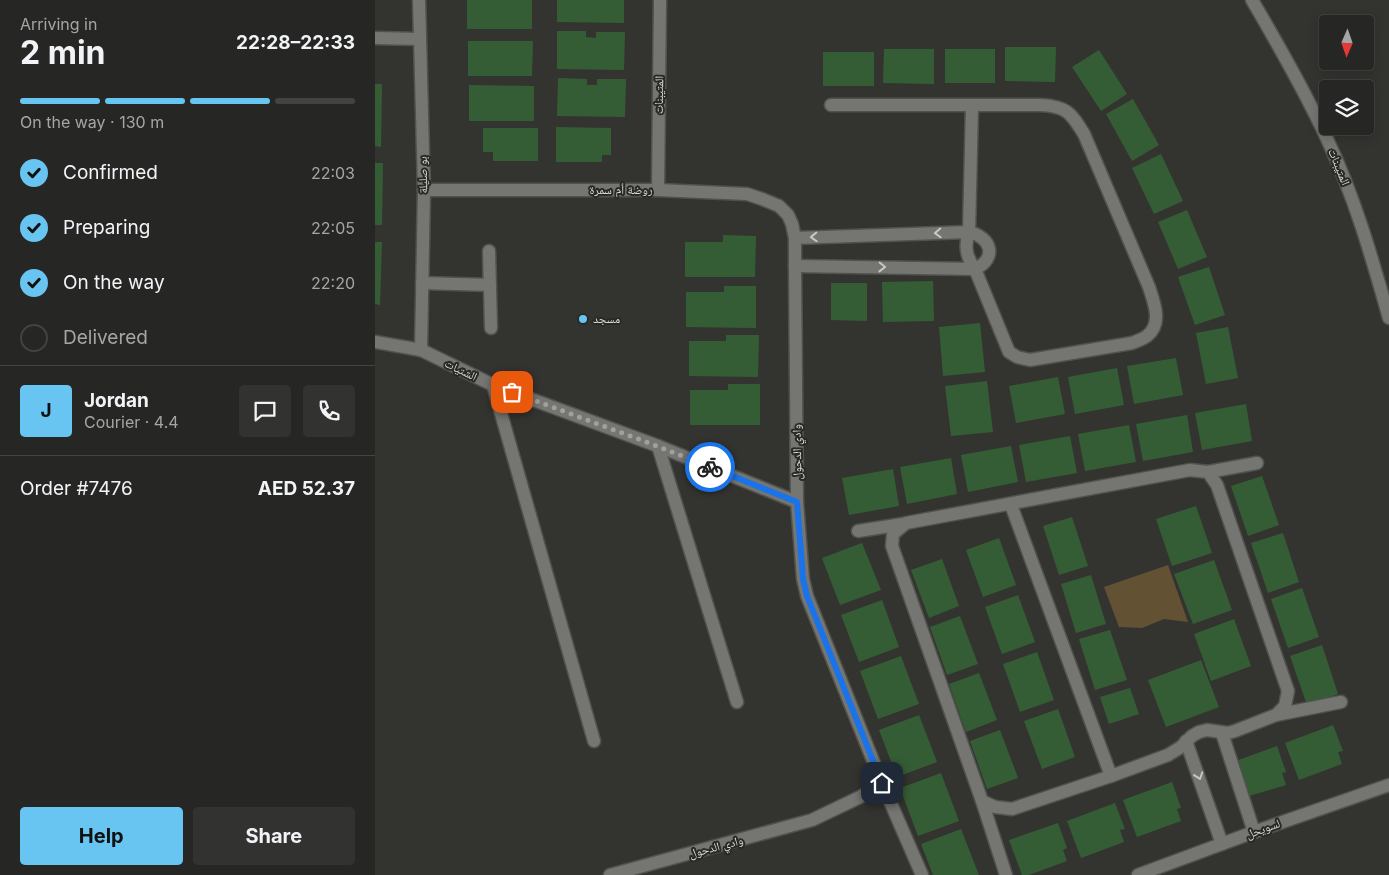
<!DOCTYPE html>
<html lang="en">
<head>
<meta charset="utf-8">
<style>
	body { margin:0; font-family:Inter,"Noto Naskh Arabic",sans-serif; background:#323331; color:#f1f3f6; height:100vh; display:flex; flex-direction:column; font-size:19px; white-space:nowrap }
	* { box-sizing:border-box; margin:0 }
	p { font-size:16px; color:#a4a5a6 }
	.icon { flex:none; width:28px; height:28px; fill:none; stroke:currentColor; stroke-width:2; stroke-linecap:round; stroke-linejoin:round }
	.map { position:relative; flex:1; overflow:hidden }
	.drawer { display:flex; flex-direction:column; background:#262724; width:375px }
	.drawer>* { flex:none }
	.needle { width:32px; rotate:182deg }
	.fabs { position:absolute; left:944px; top:15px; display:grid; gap:10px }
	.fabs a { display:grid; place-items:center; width:55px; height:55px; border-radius:5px; background:#262724; box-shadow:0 2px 12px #0003,0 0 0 1px #424441; font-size:25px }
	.pin { position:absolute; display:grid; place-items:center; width:42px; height:42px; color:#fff; margin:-21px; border-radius:10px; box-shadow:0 2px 8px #0006 }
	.courier { position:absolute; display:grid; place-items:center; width:50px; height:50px; margin:-25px; border:4px solid #1a73e8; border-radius:50%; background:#fff; color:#222; box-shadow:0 1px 6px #0007 }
	.headline em { font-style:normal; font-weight:700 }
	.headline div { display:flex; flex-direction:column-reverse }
	.headline { display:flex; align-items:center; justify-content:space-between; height:85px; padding:0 20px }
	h1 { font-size:32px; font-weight:700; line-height:38px }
	.bar { display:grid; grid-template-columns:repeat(4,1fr); gap:8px 5px; align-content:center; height:60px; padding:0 20px }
	.bar i { height:6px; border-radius:4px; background:#424441 }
	.bar .selected { background:#68c4f0 }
	.bar p { grid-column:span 4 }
	.line { display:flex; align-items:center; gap:12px; padding:0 20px; border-top:1px solid #424441 }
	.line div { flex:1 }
	.round { display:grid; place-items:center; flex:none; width:52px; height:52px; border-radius:5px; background:#323331 }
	ol { padding:0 20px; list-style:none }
	li { display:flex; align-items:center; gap:15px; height:55px }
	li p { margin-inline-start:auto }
	li .icon { padding:5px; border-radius:50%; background:#68c4f0; color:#111; stroke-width:4 }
	li:last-child { color:#a4a5a6 }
	li i { width:28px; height:28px; border:2px solid #424441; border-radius:50% }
	.primary-button { display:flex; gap:10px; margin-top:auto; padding:10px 20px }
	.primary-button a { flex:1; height:58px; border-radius:5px; background:#68c4f0; color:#111; font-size:20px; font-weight:700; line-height:58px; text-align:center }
	.primary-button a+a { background:#323331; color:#f1f3f6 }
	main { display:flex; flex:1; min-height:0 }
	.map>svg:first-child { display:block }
</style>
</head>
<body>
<main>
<section class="drawer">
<div class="headline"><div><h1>2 min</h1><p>Arriving in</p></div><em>22:28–22:33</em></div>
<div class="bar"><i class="selected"></i><i class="selected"></i><i class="selected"></i><i></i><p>On the way · 130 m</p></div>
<ol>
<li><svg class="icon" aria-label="check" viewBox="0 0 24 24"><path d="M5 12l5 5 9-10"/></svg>Confirmed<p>22:03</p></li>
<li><svg class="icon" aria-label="check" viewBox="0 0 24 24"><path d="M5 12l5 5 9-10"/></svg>Preparing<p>22:05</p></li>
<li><svg class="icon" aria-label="check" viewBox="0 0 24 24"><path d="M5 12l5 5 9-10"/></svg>On the way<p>22:20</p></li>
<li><i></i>Delivered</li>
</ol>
<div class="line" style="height:90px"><b class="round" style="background:#68c4f0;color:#111">J</b><div><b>Jordan</b><p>Courier · 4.4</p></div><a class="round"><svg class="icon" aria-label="chat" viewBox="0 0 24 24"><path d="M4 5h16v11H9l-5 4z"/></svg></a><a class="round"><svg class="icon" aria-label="phone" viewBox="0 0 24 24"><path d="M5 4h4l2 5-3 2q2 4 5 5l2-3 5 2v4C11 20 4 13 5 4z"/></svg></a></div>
<div class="line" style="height:65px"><div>Order #7476</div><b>AED 52.37</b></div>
<div class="primary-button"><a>Help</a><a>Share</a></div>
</section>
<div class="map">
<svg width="1014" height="875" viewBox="0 0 1014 875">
	<rect width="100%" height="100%" fill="#333430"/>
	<path fill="#635134" d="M793,565L813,622L789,619L767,628L744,627L729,587Z"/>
	<g fill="#355d35">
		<rect x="92" y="0" width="65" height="29"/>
		<path d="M182,0H249V23L182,22Z"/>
		<path d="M182,31H211V37L221,38V32H250L249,70L182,69Z"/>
		<path d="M93,41H158L157,76H93Z"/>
		<path d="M630,47H681L680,82L630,81Z"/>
		<path d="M509,49H559V84L508,83Z"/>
		<rect x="570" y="49" width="50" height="34"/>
		<path d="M724,50L752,94L726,111L697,67Z"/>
		<rect x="448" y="52" width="51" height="34"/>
		<path d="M183,78L212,79V85H222V79H251L250,117L182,116Z"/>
		<path d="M0,84H7L6,147L0,146Z"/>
		<path d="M94,85L159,86V121H94Z"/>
		<path d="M758,99L784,145L757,161L731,114Z"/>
		<path d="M181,127L236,128V155H227V162H181Z"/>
		<path d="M108,128H163V161H118V152H108Z"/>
		<path d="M786,154L808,201L779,214L757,168Z"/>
		<path d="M0,163H8L7,225H0Z"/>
		<path d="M812,210L832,257L803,269L783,222Z"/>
		<path d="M348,235L381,236L380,277H310V242H348Z"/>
		<path d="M0,242H7L5,305L0,304Z"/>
		<path d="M834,267L850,315L820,325L803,277Z"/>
		<path d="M558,281L559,321L508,322L507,282Z"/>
		<path d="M456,283H492V321L456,320Z"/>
		<path d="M349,286H381V328L311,327V292H349Z"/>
		<path d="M605,323L610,372L568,376L564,327Z"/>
		<path d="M853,327L863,378L831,384L821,333Z"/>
		<path d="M351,335H384L383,377L314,376V341H351Z"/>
		<path d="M801,358L808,395L759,404L752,366Z"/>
		<path d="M742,368L749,405L700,414L693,377Z"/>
		<path d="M683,377L690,414L641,423L634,386Z"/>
		<path d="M612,381L618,432L576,436L570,386Z"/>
		<path d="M353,384H385V425H315V390H353Z"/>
		<path d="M871,404L877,441L827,450L820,413Z"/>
		<path d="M812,415L818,452L768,461L761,424Z"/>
		<path d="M754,425L761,462L710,471L703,434Z"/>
		<path d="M695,436L702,473L651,482L644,445Z"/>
		<path d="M636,446L643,482L593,492L586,455Z"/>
		<path d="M576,458L582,494L532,504L525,467Z"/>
		<path d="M518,469L524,506L474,515L467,478Z"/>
		<path d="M887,476L904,525L873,536L856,486Z"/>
		<path d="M821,506L837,553L797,566L781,519Z"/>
		<path d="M697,517L713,566L684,575L668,526Z"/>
		<path d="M908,533L924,582L893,593L876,543Z"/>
		<path d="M624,538L641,585L608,597L591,550Z"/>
		<path d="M487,543L506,590L465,605L447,558Z"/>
		<path d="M567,559L584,606L554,618L536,570Z"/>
		<path d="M839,560L857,610L818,624L799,574Z"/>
		<path d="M716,575L731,624L701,633L686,584Z"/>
		<path d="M927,588L944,637L913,648L896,599Z"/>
		<path d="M643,595L660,642L627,654L610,607Z"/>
		<path d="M507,600L524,647L484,662L466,615Z"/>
		<path d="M585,616L603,664L572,675L555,627Z"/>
		<path d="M859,619L876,666L836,681L819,634Z"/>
		<path d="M735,630L752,680L720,690L704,639Z"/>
		<path d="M947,645L963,694L932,705L915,656Z"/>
		<path d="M662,652L679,700L645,712L628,664Z"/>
		<path d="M526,656L544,704L503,719L485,671Z"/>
		<path d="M826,660L844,707L791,727L773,680Z"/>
		<path d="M604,673L622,720L591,732L574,684Z"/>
		<path d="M755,688L764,714L734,724L725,697Z"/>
		<path d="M683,709L700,757L667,769L649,721Z"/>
		<path d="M544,715L562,762L522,777L504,730Z"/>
		<path d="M958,725L968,751L963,752L967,764L924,780L910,743Z"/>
		<path d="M625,730L643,778L612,789L595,741Z"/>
		<path d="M902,746L911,772L907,773L911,785L874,796L861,761Z"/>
		<path d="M566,773L584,821L543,836L525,788Z"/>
		<path d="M797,782L806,808L802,809L806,821L762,837L748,800Z"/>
		<path d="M740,803L750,829L745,830L749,842L706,858L692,821Z"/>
		<path d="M683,823L692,848L688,850L692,861L654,875H647L634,840Z"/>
		<path d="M586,829L604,875H558L546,844Z"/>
	</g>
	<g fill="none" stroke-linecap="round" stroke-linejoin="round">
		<defs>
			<g id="service">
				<path d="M114,251L116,328"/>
				<path d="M47,283L115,285"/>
				<path d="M507,783L547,875"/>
			</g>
			<g id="minor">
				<path d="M44,0L49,190L46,350"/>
				<path d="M877,0C904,46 931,93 953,141C980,198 997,258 1014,318"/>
				<path d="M0,38L44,39"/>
				<path d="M456,105H665C692,106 696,113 709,134L774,287C779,303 788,323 772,336C768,339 762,341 757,343L655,360L642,357L634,352L600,269C591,257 589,246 594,232L597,106"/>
				<path d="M49,190H283L372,194L387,199L404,206L413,215L417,224L420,238V266L422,502L428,579L432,596L507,783L485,797L437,820L235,875"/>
				<path d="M283,190L285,0"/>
				<path d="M420,238L594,232C616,237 623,258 600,269L420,266"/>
				<path d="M0,342L46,350L118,385L283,446L422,502"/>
				<path d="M118,385L219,741"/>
				<path d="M283,446L362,702"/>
				<path d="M815,470L833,472L842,485L913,691L910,706L901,715L860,731L853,733L832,730L824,732L817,736L806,747L793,755L736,776L637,809L620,807L607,801L517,546L518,534L531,523Z"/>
				<path d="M833,472L882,463"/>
				<path d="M636,505L736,776"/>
				<path d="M483,531L528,524"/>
				<path d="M901,715L966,702"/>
				<path d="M847,733L879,832"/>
				<path d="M811,741L847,844"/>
				<path d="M607,801L631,875"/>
				<path d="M763,875L879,832L1014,785"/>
			</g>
		</defs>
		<use href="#service" stroke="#51524e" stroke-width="15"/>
		<use href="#minor" stroke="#51524e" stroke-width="15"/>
		<use href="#service" stroke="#757671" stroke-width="12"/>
		<use href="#minor" stroke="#757671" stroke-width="12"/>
	</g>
	<defs><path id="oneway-chevron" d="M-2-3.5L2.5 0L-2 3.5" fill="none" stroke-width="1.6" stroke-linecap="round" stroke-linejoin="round" transform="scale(1.25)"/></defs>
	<g stroke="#c7c8c4">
		<use href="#oneway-chevron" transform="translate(563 233) rotate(178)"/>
		<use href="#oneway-chevron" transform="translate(439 237) rotate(178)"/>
		<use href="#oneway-chevron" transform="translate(507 267) rotate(1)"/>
		<use href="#oneway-chevron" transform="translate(824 776) rotate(71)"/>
	</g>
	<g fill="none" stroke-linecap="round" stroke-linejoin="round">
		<path stroke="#a0a19e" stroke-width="5" stroke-dasharray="0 9" d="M137,392L282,446L335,467"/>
		<path stroke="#1a73e8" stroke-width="6" d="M335,467L422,502L428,579L432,596L507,783"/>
	</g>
	<circle fill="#68c4f0" stroke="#292a26" stroke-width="2" cx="208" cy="319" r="5"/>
	<g text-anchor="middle" stroke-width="4" stroke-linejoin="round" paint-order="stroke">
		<g font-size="12" fill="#dbdcd9" stroke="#292a26">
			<text transform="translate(284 95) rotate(-89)" y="4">المتيبنات</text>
			<text transform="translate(964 167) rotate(68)" y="4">المتيبنات</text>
			<text transform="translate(48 175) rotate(-91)" y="4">بو صليلة</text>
			<text x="246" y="194">روضة أم سمرة</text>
			<text transform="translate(86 370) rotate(26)" y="4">الشتيات</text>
			<text transform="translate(422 452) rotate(-91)" y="4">وادي الدحول</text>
			<text transform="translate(888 829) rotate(-20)" y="4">لسويحل</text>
			<text transform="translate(341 847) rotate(-15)" y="4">وادي الدحول</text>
		</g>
		<g font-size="12" fill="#dbdcd9" stroke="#292a26" text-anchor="start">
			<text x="218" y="323">مسجد</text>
		</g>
	</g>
</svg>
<div class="fabs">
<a><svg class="needle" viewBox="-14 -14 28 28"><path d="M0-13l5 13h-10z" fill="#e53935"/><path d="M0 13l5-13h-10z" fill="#a4a5a6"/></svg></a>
<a><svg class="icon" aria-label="layers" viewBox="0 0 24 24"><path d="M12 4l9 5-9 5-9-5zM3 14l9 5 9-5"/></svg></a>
</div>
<div class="pin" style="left:137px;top:392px;background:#ea580c"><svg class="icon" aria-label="bag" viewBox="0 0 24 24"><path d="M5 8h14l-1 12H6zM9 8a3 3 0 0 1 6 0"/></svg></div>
<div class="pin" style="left:507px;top:783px;background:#1f2937"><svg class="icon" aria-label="home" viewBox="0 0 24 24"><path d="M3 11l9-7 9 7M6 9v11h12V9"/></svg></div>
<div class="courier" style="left:335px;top:467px"><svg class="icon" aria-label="bike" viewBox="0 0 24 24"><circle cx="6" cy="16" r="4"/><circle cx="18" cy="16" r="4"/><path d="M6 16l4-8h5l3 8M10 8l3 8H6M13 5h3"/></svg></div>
</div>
</main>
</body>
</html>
